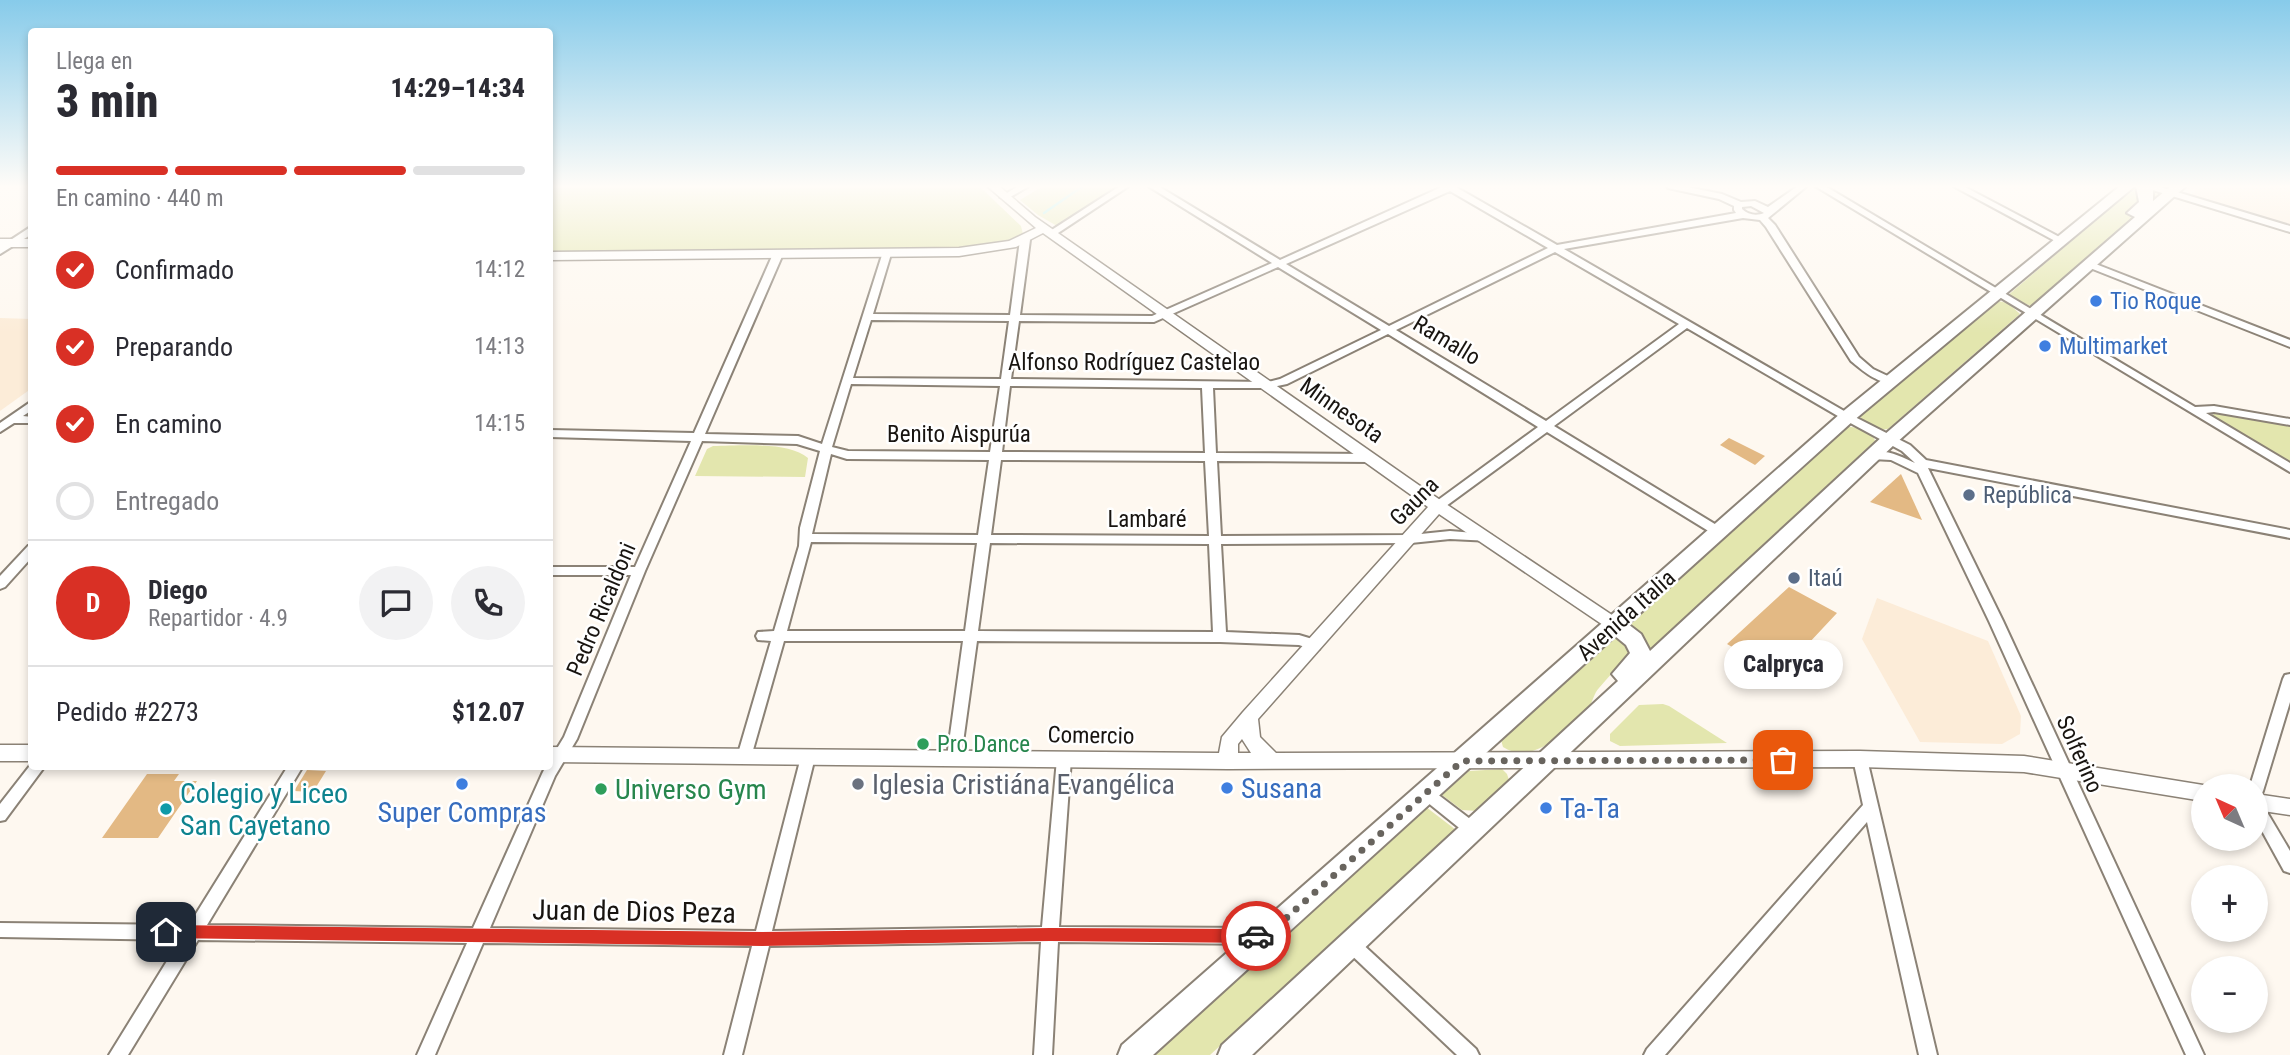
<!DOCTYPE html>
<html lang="es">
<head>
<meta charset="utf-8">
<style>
	body { margin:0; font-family:"Roboto Condensed",sans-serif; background:#f2f2f3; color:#2b2b33; height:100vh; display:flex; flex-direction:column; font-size:26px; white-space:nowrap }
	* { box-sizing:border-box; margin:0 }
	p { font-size:23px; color:#7c7c81 }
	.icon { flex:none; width:38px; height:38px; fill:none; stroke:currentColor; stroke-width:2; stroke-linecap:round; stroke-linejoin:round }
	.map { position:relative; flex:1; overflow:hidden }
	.side { position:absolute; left:28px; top:28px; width:525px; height:742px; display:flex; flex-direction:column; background:#fff; border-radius:7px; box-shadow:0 4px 10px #0003 }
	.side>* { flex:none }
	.needle { width:46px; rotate:316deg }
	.fabs { position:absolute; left:2191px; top:774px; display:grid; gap:14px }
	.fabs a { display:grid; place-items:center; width:77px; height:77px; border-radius:50%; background:#fff; box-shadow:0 4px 10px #0003; font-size:35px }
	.pin { position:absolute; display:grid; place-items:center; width:60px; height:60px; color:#fff; margin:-30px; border-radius:14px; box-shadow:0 4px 10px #0006 }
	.courier { position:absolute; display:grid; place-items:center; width:70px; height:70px; margin:-35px; border:5px solid #d93025; border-radius:50%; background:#fff; color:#222; box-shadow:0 2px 9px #0007 }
	.bubble { position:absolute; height:49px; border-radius:24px; background:#fff; box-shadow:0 4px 10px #0003; font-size:23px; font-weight:800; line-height:49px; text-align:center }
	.headline em { font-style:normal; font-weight:800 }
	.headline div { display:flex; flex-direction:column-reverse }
	.headline { display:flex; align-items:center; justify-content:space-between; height:119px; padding:0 28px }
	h1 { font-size:46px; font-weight:800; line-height:52px }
	.bar { display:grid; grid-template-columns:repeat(4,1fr); gap:10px 7px; align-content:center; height:84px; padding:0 28px }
	.bar i { height:9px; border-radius:5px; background:#e1e1e2 }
	.bar .on { background:#d93025 }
	.bar p { grid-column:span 4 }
	.line { display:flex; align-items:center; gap:18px; padding:0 28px; border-top:2px solid #e1e1e2 }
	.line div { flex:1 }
	.round { display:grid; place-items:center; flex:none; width:74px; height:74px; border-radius:37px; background:#f2f2f3 }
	ol { padding:0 28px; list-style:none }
	li { display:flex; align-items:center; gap:21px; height:77px }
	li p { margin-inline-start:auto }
	li .icon { padding:7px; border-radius:50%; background:#d93025; color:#fff; stroke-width:4 }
	li:last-child { color:#7c7c81 }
	li i { width:38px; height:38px; border:4px solid #e1e1e2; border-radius:50% }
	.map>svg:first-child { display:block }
</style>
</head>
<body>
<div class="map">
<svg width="2290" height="1055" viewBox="0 0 2290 1055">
	<rect width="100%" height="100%" fill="#fef8f0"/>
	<g fill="#fcecd8">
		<path d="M2202,186H2290V225L2190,196Z"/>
		<path d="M0,318L31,319L32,388L0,411Z"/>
		<path d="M1877,598L1988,641L2021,716L2020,734L2002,744L1920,742L1862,639Z"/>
	</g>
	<g fill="#e3e6ae">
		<path d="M550,186H979L1021,226L1023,234L1016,240L962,248L550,253Z"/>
		<path d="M1043,186H1122L1057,226L1038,215L1020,200Z"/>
		<path d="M2136,186L2160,195L2031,306L2007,296Z"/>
		<path d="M1998,301L2008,303L2020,314L1888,429L1879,430L1861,420V416Z"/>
		<path d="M2214,413L2290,426V463L2212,417Z"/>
		<path d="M1847,427C1857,426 1873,432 1875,441L1645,654L1629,626L1631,623Z"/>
		<path d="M713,446C740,446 788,441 808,458L805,477L695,476L707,449Z"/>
		<path d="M1619,638L1632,651C1621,664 1610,675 1599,688C1594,693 1593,701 1589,707C1570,729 1533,767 1503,747L1501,740L1612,640Z"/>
		<path d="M1663,704L1669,706L1727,743L1620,746L1610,741V734L1639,705Z"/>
		<path d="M1502,769L1507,774L1509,780L1477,811L1462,810L1442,795L1469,771Z"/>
		<path d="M1426,807L1456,830L1210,1055H1151Z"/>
	</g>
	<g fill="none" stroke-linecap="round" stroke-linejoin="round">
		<path stroke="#96edec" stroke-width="2.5" d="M1044,213L1083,186"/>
	</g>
	<g fill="#e3b984">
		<path d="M1729,438L1765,456L1755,465L1720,445Z"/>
		<path d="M1901,474L1922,520L1870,502Z"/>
		<path d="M1789,587L1837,613L1808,644L1804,641L1772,670L1727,644Z"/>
		<path d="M307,770L326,771L313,792L294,791Z"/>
		<path d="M147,774H179L174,781H197L158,838H102Z"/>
	</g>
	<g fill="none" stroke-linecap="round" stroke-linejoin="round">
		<defs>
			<g id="minor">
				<path d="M1019,186H1029L1007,199L1000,197Z"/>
				<path d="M1120,186H1129L1055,235H1049L1047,233Z"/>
				<path d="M1148,186H1158L1280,260L1444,186H1454L1557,245L1736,213L1734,210V206L1719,199L1668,188L1667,186H1682L1722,194L1741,202L1755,201L1768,207L1798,186H1807L1768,218L1775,225L1859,357L1873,369L1894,379L1895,381L1894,383C1878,384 1863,371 1851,361L1766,227L1760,220L1743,218L1564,249L1851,415L1910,445L1926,460L2290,530V538L1928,468L2003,621L2204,1055H2186L1989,621L1918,473L1891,460L1872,459L1866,455C1880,446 1901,456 1915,463L1902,451L1843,419L1687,328L1554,426L1723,529L1725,532L1723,535H1715L1547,432L1442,509H1434L1432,506L1434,503L1538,427L1388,334L1287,384L1268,388H1213L1216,453L1371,454L1377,458L1371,462L1217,461L1221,536L1411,535L1450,531L1487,534L1491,535L1493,538L1491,541L1450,539L1411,543L1221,544L1226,632L1299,635L1319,641L1321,645L1319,649L1314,650L1299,645L1220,642L977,641L961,757L959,761L954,763L949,761L947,757L963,641H784L751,757L749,761L744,763L739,761L737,757L771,641L758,640L756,636L758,632L774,631L799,546L800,528L820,451L797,444L702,441L645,571L577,739L555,776L490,928L756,931L801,757L803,753L808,751L813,753L815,757L772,931L1042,927L1057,759L1059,755L1064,753L1069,755L1071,759L1059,927L1263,928L1269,931L1271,936L1269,941L1263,944L1058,942L1052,1055H1034L1041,942L769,946L742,1055H724L752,946L483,943L435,1055H417L467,943L198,940L128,1055H109L180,940L0,937V923L189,925L288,766H303L207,925L473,928L542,774L546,766H550V760L564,737L631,575H550V567H635L691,441L550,437V430L694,433L773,254L778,251L783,254L705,434L798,436L822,444L883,252H889L891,254L873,314L1010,315L1020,240L1025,237L1030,240L1020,315L1152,316L1272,263ZM1450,191L1548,248L1389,326L1286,264ZM1751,206L1764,213C1757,216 1748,215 1742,209V207ZM1555,252L1679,324L1546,421L1396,330ZM1278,267L1381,330L1280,379L1268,382L1011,379L1019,321L1154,322ZM871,320L1009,321L1001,379L853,378ZM851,384L1000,386L990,452L848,451L832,447ZM1010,386L1202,388L1205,453L1002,452ZM831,454L847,459L989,460L978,535L812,534ZM1001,460L1205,461L1209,536L991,535ZM811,542L977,543L965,631H787ZM990,543L1209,544L1213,632L978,631Z"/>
				<path d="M1815,186H1825L2195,407L2214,406L2290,419V425L2214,412L2206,413L2290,463V472Z"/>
				<path d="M1953,186H1963L2065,240L2060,243L2057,242Z"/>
				<path d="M2145,186H2157L2290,226V232L2146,188Z"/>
				<path d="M32,226V234L0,254V247Z"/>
				<path d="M2088,261L2290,340V347L2085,266V262Z"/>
				<path d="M32,401V410L23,416L32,417V423H14L0,432V423Z"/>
				<path d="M32,545V557L5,587L0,589V576L28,546Z"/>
				<path d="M2290,674V702L2263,791L2261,795L2256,797V786H2250L2283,679L2285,675Z"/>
				<path d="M1860,753L1865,755L1867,759L1937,1055H1919L1867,822L1665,1055H1644L1647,1049L1863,805L1853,759L1855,755Z"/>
				<path d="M32,763V766H45L5,820L0,821V804Z"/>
				<path d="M1427,788L1432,790L1478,825L1481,830L1478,835L1473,837L1468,835L1422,798L1420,794L1422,790Z"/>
				<path d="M2256,800L2261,802L2290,851V873L2284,871L2256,820Z"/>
				<path d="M1352,937L1358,940L1476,1049L1479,1055H1457L1346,950L1344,945L1346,940Z"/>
			</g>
			<g id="tertiary">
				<path d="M987,186H999L1035,217L1443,502L1621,621L1624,625L1621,629H1609L1439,514L1258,719L1260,737L1276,753L1860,751L2024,756L2203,785L2205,786H2203V801L2024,772L1860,767L1228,769L550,762V747L1219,753L1222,737L1243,712L1428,507L1043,233L1016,247L959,256L550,260V252L959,248L1009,241L1036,228ZM1242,739L1251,753H1238V744Z"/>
				<rect x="0" y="239" width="32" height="8"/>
				<rect x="0" y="745" width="32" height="16"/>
				<path d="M2256,794L2290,799V815L2256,810Z"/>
			</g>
			<path id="primary" d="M2120,186H2135L1853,421L1628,624L1641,634L1650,651L1884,435L2135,217L2127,213L2139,202L2136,186H2150L2153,190V201L2171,186H2186L1896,443L1252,1055H1218L1222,1045L1618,681L1612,674L1630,653L1626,645L1615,636L1153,1055H1118L1122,1045L1841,413Z"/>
		</defs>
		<use href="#minor" stroke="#8b8276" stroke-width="4"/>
		<use href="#tertiary" stroke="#8b8276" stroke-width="3"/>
		<use href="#primary" stroke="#8b8276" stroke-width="4"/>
		<use href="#minor" fill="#fff" fill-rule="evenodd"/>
		<use href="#tertiary" fill="#fff" fill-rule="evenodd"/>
		<use href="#primary" fill="#fff" fill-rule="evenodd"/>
	</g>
	<linearGradient id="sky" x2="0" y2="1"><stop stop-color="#87cbea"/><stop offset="0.56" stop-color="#fffcf8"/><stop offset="1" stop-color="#fffcf8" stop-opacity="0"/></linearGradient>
	<rect width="2290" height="333" fill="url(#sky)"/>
	<path fill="#d93025" d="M166,925L762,932L1050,928L1256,929L1261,931L1264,936L1261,941L1256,943L1050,941L762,946L166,938L161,936L159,932L161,927Z"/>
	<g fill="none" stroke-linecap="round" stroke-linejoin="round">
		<path stroke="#68645e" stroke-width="7" stroke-dasharray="0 12.6" d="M1256,936H1266L1462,761L1783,760"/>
	</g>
	<g fill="#3f7fe0" stroke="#fff" stroke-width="2.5">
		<circle cx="2096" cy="301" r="7"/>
		<circle cx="2045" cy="346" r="7"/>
		<circle cx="462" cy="784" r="7"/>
		<circle cx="1227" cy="788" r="7"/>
		<circle cx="1546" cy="808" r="7"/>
	</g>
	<g fill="#5c6f8a" stroke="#fff" stroke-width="2.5">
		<circle cx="1969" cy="495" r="7"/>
		<circle cx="1794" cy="578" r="7"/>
	</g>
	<g fill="#2e9e5b" stroke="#fff" stroke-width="2.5">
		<circle cx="923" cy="744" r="7"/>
		<circle cx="601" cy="789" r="7"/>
	</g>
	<circle fill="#6b7280" stroke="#fff" stroke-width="2.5" cx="858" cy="784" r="7"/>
	<circle fill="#0f9aa8" stroke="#fff" stroke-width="2.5" cx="166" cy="809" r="7"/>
	<g text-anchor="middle" stroke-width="5" stroke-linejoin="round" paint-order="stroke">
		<g font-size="23" fill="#366cbe" stroke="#fff" text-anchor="start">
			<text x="2110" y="309">Tio Roque</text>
			<text x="2059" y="354">Multimarket</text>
		</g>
		<g font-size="23" fill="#181410" stroke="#fff">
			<text transform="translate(1447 340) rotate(31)" y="8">Ramallo</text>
			<text x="1134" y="370">Alfonso Rodríguez Castelao</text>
			<text transform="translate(1342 410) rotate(35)" y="8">Minnesota</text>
			<text x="959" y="442">Benito Aispurúa</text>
			<text transform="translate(1414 501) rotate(-45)" y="8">Gauna</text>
			<text x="1147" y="527">Lambaré</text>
			<text transform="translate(601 609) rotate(-67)" y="8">Pedro Ricaldoni</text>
			<text transform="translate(1626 615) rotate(-42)" y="8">Avenida Italia</text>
			<text transform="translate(1091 735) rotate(1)" y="8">Comercio</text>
			<text transform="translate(2080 754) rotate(66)" y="8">Solferino</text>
		</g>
		<g font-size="23" fill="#4e5e75" stroke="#fff" text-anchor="start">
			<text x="1983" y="503">República</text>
			<text x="1808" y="586">Itaú</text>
		</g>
		<g font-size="23" fill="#27864d" stroke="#fff" text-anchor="start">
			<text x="937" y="752">Pro Dance</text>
		</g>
		<g font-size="28" fill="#5b616d" stroke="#fff" text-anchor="start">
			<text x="872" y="794">Iglesia Cristiána Evangélica</text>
		</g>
		<g font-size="28" fill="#366cbe" stroke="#fff" text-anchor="start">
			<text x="1241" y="798">Susana</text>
			<text x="1560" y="818">Ta-Ta</text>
			<text x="462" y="822" text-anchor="middle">Super Compras</text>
		</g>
		<g font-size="28" fill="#27864d" stroke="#fff" text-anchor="start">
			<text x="615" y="799">Universo Gym</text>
		</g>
		<g font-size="28" fill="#0d838f" stroke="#fff" text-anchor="start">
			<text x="180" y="803">Colegio y Liceo<tspan x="180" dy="32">San Cayetano</tspan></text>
		</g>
		<g font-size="28" fill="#181410" stroke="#fff">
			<text transform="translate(634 911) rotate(1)" y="10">Juan de Dios Peza</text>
		</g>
	</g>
</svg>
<div class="fabs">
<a><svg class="needle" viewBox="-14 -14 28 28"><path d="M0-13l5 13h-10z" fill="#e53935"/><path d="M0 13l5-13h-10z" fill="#7c7c81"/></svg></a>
<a>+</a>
<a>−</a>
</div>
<div class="pin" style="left:1783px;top:760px;background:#ea580c"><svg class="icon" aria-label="bag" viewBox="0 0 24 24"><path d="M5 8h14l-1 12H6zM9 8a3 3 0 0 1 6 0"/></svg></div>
<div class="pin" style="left:166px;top:932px;background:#1f2937"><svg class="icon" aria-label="home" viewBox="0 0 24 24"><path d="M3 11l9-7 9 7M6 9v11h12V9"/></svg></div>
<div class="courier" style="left:1256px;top:936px"><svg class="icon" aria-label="car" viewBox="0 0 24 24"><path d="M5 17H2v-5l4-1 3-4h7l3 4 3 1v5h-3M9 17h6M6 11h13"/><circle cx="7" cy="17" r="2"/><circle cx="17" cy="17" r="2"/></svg></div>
<div class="bubble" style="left:1724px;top:640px;width:119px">Calpryca</div>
<section class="side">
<div class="headline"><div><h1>3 min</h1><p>Llega en</p></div><em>14:29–14:34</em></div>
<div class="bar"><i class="on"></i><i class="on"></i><i class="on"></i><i></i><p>En camino · 440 m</p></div>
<ol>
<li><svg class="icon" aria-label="check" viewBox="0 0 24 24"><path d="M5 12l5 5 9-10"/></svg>Confirmado<p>14:12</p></li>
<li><svg class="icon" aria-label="check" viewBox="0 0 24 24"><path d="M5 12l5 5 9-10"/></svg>Preparando<p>14:13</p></li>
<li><svg class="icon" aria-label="check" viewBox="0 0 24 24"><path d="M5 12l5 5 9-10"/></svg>En camino<p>14:15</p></li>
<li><i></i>Entregado</li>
</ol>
<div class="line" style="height:126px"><b class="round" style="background:#d93025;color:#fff">D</b><div><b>Diego</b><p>Repartidor · 4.9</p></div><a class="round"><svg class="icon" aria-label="chat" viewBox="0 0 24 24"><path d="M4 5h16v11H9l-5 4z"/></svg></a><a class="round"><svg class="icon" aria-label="phone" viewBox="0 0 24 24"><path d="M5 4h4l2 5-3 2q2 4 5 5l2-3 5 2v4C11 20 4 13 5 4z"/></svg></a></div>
<div class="line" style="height:91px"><div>Pedido #2273</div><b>$12.07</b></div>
</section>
</div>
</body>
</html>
